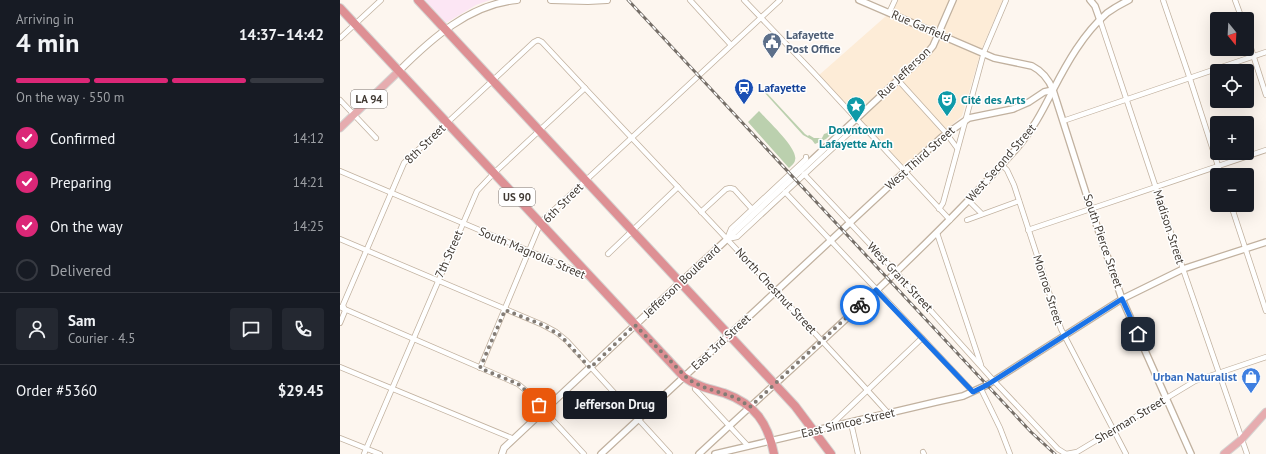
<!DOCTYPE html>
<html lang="en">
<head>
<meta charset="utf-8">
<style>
	body { margin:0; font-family:"PT Sans",sans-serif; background:#242831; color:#f1f3f6; height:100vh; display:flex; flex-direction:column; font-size:15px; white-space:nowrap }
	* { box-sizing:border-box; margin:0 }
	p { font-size:13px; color:#9ea1a6 }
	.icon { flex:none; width:22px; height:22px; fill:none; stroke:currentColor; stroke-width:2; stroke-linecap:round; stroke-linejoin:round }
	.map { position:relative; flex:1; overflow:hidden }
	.side { display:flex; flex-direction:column; background:#171b24; width:340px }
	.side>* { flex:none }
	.needle { width:26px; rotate:162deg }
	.buttons { position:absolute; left:870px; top:12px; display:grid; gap:8px }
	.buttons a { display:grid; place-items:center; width:44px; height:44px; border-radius:4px; background:#171b24; box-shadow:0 4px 16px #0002; font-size:20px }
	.pin { position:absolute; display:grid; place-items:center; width:34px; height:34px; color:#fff; margin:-17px; border-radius:8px; box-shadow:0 2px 6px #0006 }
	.courier { position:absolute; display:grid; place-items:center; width:40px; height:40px; margin:-20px; border:3px solid #1a73e8; border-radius:50%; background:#fff; color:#222; box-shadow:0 1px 5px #0007 }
	.bubble { position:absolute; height:28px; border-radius:4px; background:#171b24; box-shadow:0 4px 16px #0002; font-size:13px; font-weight:600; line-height:28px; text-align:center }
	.summary em { font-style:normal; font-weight:600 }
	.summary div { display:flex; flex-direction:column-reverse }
	.summary { display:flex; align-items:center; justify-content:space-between; height:68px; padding:0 16px }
	h1 { font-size:26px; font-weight:600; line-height:30px }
	.bar { display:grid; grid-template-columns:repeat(4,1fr); gap:6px 4px; align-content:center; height:48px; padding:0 16px }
	.bar i { height:5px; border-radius:3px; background:#363941 }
	.bar .on { background:#db2777 }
	.bar p { grid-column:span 4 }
	.line { display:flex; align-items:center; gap:10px; padding:0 16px; border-top:1px solid #363941 }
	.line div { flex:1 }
	.round { display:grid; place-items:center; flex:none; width:42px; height:42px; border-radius:4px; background:#242831 }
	ol { padding:0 16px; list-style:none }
	li { display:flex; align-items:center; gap:12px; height:44px }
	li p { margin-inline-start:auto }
	li .icon { padding:4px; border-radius:50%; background:#db2777; color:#fff; stroke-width:4 }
	li:last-child { color:#9ea1a6 }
	li i { width:22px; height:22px; border:2px solid #363941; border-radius:50% }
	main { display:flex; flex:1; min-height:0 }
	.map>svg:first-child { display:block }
</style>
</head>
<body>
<main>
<section class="side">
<div class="summary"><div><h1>4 min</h1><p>Arriving in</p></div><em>14:37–14:42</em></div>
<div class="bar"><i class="on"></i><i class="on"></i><i class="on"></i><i></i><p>On the way · 550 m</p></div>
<ol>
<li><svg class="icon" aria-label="check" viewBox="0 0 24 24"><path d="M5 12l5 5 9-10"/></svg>Confirmed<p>14:12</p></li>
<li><svg class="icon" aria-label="check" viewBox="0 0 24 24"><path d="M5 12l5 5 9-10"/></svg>Preparing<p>14:21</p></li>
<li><svg class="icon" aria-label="check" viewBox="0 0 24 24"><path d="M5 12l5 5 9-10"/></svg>On the way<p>14:25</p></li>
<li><i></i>Delivered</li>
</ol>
<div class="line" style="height:72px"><a class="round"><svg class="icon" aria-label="person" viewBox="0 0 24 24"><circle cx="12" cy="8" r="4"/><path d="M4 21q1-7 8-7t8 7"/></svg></a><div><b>Sam</b><p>Courier · 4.5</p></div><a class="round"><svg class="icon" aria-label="chat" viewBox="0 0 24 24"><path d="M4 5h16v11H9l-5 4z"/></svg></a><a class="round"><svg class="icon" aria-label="phone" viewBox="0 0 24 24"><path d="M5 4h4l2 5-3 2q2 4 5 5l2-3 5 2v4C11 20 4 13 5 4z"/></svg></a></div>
<div class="line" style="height:52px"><div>Order #5360</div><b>$29.45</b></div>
</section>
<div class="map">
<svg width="926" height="454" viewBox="0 0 926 454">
	<rect width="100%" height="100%" fill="#fdf6ef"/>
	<path fill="#fdecd7" d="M558,0H663L642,48L622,116L564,166L478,76L554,9Z"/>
	<path fill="#fce6f4" d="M85,0H150L136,5L106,23Z"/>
	<g fill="#bbd0ae">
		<path d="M425,91L465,134L468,136L469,135L474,138H482L484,134L487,133L488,131L491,129V127L488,126L490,125L496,130L486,139L475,144L472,140L463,135L424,92Z"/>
		<path d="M419,111C427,120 459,149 455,160C455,163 452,165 449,168L408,122Z"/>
	</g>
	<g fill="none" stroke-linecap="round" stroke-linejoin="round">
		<defs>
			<g id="minor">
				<path d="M350,0L391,45"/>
				<path d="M404,0L473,72L610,220"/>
				<path d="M823,0L850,79L881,175"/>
				<path d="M895,0L902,19"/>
				<path d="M549,13L555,0"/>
				<path d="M760,20L843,269L907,454"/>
				<path d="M907,36L926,95"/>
				<path d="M0,38L41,0"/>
				<path d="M558,80L606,133L617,148"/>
				<path d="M0,100L36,138"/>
				<path d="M723,121L926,52"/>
				<path d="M662,165L667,170L674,185L721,329L786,454"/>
				<path d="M0,171L248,276"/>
				<path d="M464,174L556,272L654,381L718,449L726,454L737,452L855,381L926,357"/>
				<path d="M445,192L633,392"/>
				<path d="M628,200L642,214"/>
				<path d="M891,205L926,311"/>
				<path d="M599,209L603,203L644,52L666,0"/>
				<path d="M361,212L386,189L390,188L394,189L412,209"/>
				<path d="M627,220L679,201"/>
				<path d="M688,230L926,150"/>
				<path d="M597,233L641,365"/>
				<path d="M0,239L203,325L216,332L227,341L330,454"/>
				<path d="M387,239L397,237L509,133L516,130L525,128"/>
				<path d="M387,239L391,229L466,159V157"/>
				<path d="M268,254L338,187"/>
				<path d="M0,307L178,384L184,389L244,454"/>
				<path d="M0,323L5,311L3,305L64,163L194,42L198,40L202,42C317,166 435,288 549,414"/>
				<path d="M0,367L174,439"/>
				<path d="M140,368L201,222L440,0"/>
				<path d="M355,389L408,446"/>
				<path d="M641,389L660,428L670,454"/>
				<path d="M511,423L518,454"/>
				<path d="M489,427L582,338"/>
				<path d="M0,438L40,454"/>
				<path d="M583,452L584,454"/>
				<path d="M24,454L137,191L154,173L245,88"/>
			</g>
			<g id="tertiary">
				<path d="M519,0L654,58L692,66C702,71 709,80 713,90L751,209L782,299L851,454"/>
				<path d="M750,0L755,6L760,20"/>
				<path d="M341,282L588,52L593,46L613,0"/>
				<path d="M261,454L602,137L629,118L673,109L689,102L704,92L713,90"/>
				<path d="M359,454C466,354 579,258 676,149C692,131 702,112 713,90C727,63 743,34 767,13C774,8 781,4 789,0"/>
				<path d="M375,454L596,402L623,396L647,385L782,299L843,269L926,242"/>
			</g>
			<g id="secondary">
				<path d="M211,0L248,1L267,0"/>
				<path d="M59,71C91,39 130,4 177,0"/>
				<path d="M162,454L164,448L341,282"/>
			</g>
			<g id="primary">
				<path d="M0,128L59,71"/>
				<path d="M884,454L901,440L926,412"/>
			</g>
			<g id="trunk">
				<path d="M78,0L455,406L491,454"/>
				<path d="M0,8L344,377C356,386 370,389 384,393C415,404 428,423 434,454"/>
			</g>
		</defs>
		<use href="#minor" stroke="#c1b19f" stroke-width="6"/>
		<use href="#tertiary" stroke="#c1b19f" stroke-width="8"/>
		<use href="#secondary" stroke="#c1b19f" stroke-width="8"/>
		<use href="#primary" stroke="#d5d4d2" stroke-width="9"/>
		<use href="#trunk" stroke="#d5d4d2" stroke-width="10"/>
		<use href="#minor" stroke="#fff" stroke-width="4.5"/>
		<use href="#tertiary" stroke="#fff" stroke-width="5.5"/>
		<use href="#secondary" stroke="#fff" stroke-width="6"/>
		<use href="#primary" stroke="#e6acaf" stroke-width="7"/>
		<use href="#trunk" stroke="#de9094" stroke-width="8"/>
		<defs>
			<path id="rail" d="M288,0L647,385L691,432L715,454"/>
		</defs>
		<use href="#rail" stroke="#766f68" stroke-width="3"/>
		<use href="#rail" stroke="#fff" stroke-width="1.5" stroke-dasharray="4.5" stroke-linecap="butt"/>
	</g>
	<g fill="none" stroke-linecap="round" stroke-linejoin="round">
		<path stroke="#837c75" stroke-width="4" stroke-dasharray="0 7.2" d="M199,405L184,389L178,384L140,368L165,310L203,325L221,336L250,368L295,325L349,380L363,387L397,398L410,407L520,305"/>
		<path stroke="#1a73e8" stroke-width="5" d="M520,305L536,290L633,392L647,385L782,299L798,334"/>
	</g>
	<defs>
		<symbol id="civic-pin" viewBox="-11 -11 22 30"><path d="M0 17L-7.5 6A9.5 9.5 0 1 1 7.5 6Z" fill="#5c6f8a" stroke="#fff"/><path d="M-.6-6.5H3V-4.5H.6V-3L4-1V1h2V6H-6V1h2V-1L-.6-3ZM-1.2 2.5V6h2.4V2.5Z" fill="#fff"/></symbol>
		<symbol id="station-pin" viewBox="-11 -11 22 30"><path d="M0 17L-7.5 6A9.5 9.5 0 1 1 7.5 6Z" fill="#1a4fb4" stroke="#fff"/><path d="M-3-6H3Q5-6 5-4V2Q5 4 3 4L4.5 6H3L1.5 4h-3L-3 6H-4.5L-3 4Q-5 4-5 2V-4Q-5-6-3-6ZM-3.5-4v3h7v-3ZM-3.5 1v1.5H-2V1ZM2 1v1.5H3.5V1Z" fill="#fff"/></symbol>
		<symbol id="theatre-pin" viewBox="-11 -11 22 30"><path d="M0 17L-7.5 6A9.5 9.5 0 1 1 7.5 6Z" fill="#0f9aa8" stroke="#fff"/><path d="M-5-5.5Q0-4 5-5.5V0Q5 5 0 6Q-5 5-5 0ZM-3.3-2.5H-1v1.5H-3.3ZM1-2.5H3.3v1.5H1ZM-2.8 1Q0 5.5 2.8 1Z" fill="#fff"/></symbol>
		<symbol id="sight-pin" viewBox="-11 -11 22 30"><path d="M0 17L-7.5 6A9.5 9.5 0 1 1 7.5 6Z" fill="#0f9aa8" stroke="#fff"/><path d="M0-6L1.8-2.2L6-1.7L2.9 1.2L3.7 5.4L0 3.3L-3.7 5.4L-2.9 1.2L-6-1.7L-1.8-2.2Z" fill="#fff"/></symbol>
		<symbol id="shop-pin" viewBox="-11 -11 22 30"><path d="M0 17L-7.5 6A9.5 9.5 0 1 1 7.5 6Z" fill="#3f7fe0" stroke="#fff"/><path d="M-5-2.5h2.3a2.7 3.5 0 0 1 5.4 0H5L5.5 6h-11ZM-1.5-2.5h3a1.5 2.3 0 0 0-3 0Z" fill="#fff"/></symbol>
	</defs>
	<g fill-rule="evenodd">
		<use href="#civic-pin" x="421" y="31" width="22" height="30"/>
		<use href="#station-pin" x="393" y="77" width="22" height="30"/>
		<use href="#theatre-pin" x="596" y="89" width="22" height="30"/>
		<use href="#sight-pin" x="505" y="95" width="22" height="30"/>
		<use href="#shop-pin" x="900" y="366" width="22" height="30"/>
	</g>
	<g text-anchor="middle" stroke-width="3" stroke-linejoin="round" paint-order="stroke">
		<g fill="#fff" stroke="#7a7570" stroke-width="1">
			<rect x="11" y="90" width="36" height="18" rx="3"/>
			<rect x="159" y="188" width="36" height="18" rx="3"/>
		</g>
		<g font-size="11" font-weight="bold" fill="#413a33">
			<text x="29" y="103">LA 94</text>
			<text x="177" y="201">US 90</text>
		</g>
		<g font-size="12" fill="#413a33" stroke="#fff">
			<text transform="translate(581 26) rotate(23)" y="4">Rue Garfield</text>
			<text transform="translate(564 73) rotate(-44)" y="4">Rue Jefferson</text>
			<text transform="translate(85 144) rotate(-44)" y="4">8th Street</text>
			<text transform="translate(580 158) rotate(-42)" y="4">West Third Street</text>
			<text transform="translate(661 163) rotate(-49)" y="4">West Second Street</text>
			<text transform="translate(223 203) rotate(-45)" y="4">6th Street</text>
			<text transform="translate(829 227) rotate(72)" y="4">Madison Street</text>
			<text transform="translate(763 241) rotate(71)" y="4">South Pierce Street</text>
			<text transform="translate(192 253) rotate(23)" y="4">South Magnolia Street</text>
			<text transform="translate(109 254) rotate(-66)" y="4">7th Street</text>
			<text transform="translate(560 277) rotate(47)" y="4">West Grant Street</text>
			<text transform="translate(342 281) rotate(-43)" y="4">Jefferson Boulevard</text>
			<text transform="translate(708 290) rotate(72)" y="4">Monroe Street</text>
			<text transform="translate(436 291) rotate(47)" y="4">North Chestnut Street</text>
			<text transform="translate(381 342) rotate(-43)" y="4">East 3rd Street</text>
			<text transform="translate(790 420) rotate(-31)" y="4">Sherman Street</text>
			<text transform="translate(508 423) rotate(-13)" y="4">East Simcoe Street</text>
		</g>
		<g font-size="12" font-weight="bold" fill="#4e5e75" stroke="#fff" text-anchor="start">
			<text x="446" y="39">Lafayette<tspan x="446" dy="14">Post Office</tspan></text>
		</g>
		<g font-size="12" font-weight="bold" fill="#164399" stroke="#fff" text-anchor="start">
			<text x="418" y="92">Lafayette</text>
		</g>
		<g font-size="12" font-weight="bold" fill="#0d838f" stroke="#fff" text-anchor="start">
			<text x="621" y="104">Cité des Arts</text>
			<text x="516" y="134" text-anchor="middle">Downtown<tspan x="516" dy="14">Lafayette Arch</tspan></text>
		</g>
		<g font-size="12" font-weight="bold" fill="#366cbe" stroke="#fff" text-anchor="end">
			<text x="897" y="381">Urban Naturalist</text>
		</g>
	</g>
</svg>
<div class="buttons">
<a><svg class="needle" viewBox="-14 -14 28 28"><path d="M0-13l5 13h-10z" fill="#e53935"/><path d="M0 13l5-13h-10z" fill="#9ea1a6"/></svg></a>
<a><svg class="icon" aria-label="locate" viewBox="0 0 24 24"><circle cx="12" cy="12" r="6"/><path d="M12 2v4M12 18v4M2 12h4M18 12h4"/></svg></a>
<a>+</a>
<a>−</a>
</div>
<div class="pin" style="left:199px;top:405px;background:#ea580c"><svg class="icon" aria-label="bag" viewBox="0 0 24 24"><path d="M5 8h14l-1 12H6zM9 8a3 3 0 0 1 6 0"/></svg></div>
<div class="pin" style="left:798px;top:334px;background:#1f2937"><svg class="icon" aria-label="home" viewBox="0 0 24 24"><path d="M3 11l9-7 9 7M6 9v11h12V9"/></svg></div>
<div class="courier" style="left:520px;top:305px"><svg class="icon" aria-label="bike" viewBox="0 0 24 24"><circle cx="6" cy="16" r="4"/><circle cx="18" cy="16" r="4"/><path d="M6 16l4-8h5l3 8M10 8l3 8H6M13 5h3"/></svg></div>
<div class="bubble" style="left:223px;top:391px;width:104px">Jefferson Drug</div>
</div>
</main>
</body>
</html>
